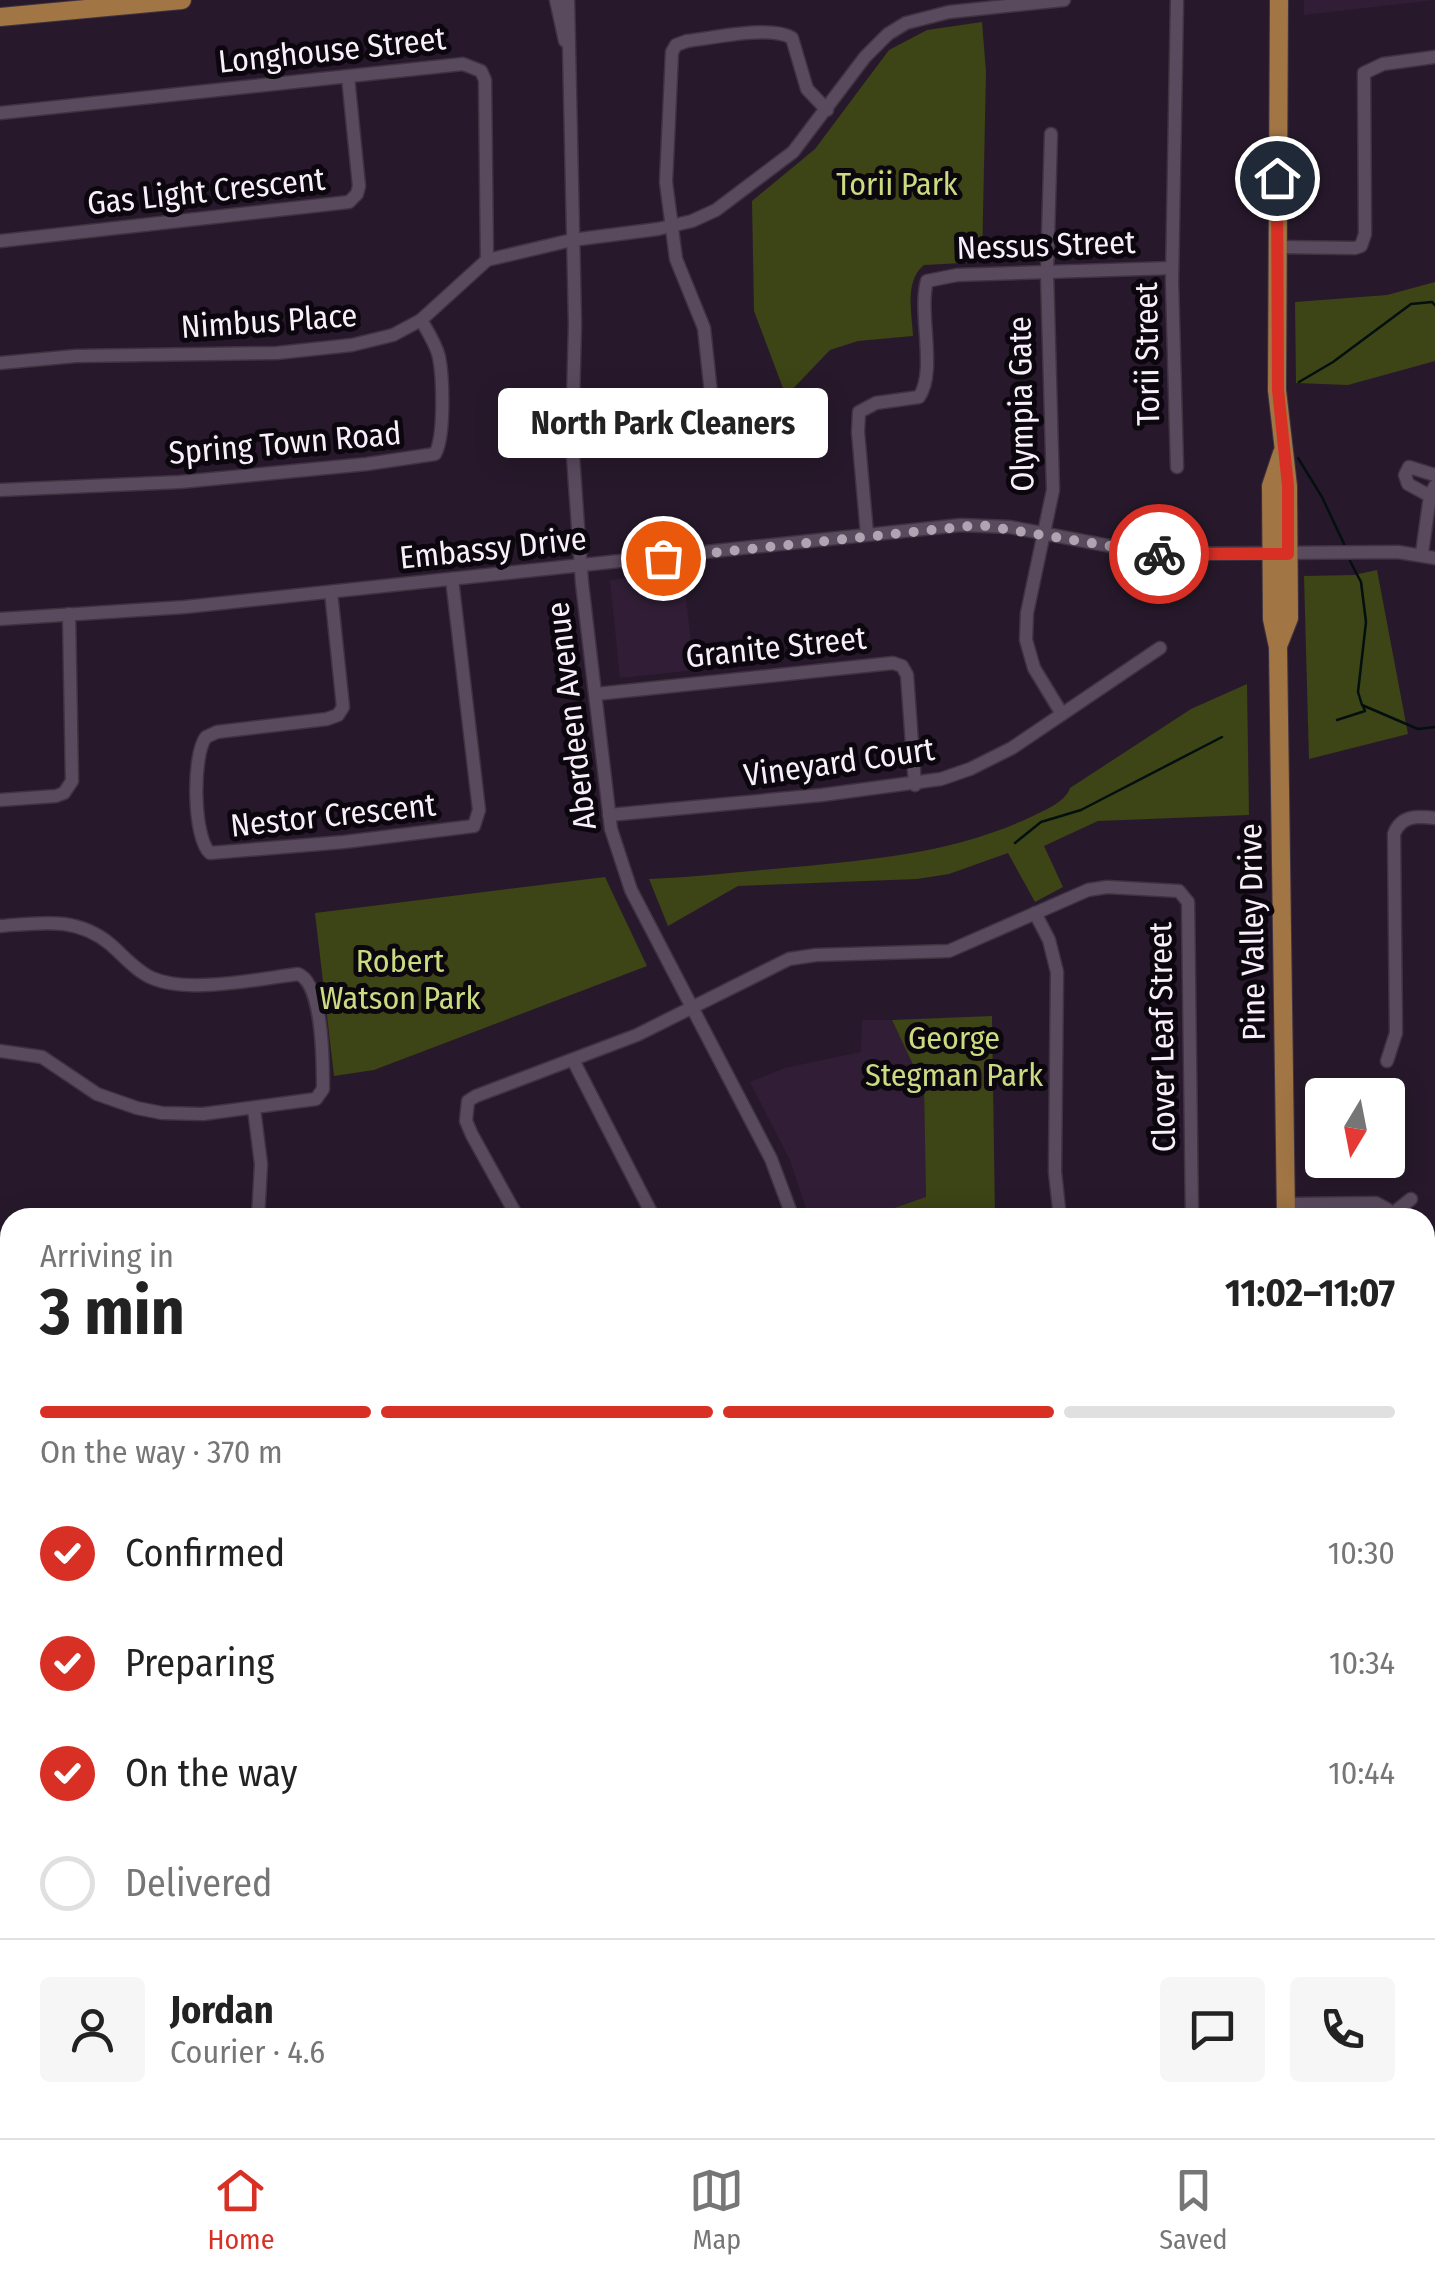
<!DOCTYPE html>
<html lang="en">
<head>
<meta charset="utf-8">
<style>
	body { margin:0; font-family:"Fira Sans Condensed",sans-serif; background:#f6f6f6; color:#222; height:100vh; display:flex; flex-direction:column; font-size:38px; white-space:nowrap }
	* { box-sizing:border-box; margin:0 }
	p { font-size:32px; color:#767676 }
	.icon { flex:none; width:55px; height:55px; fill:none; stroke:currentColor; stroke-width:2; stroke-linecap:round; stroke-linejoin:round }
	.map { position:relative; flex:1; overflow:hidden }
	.drawer { position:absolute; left:0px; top:1208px; width:1435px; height:932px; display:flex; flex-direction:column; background:#fff; border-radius:30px 30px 0 0; box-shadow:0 5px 25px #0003 }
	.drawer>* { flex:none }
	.needle { width:65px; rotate:190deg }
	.controls { position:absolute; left:1305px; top:1078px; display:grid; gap:20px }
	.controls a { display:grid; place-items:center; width:100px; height:100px; border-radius:10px; background:#fff; box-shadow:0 5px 25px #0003; font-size:50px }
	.pin { position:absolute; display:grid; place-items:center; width:85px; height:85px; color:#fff; margin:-42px; border:5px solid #fff; border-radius:50%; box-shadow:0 2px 10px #0007 }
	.courier { position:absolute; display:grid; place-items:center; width:100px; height:100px; margin:-50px; border:8px solid #d93025; border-radius:50%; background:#fff; color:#222; box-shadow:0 2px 12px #0007 }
	.bubble { position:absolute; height:70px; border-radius:10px; background:#fff; box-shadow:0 5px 25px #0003; font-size:32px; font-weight:700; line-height:70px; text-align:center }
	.summary em { font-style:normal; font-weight:700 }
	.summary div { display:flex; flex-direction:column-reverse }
	.summary { display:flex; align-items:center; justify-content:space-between; height:170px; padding:0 40px }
	h1 { font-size:65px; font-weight:700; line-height:75px }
	.bar { display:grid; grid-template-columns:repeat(4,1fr); gap:15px 10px; align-content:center; height:120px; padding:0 40px }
	.bar i { height:12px; border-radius:8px; background:#e0e0e0 }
	.bar .active { background:#d93025 }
	.bar p { grid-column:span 4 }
	.line { display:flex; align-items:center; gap:25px; padding:0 40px; border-top:2px solid #e0e0e0 }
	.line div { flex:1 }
	.round { display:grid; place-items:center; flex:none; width:105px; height:105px; border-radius:10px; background:#f6f6f6 }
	ol { padding:0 40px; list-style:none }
	li { display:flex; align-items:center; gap:30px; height:110px }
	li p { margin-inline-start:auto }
	li .icon { padding:10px; border-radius:50%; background:#d93025; color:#fff; stroke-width:4 }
	li:last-child { color:#767676 }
	li i { width:55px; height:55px; border:5px solid #e0e0e0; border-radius:50% }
	.tab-bar { display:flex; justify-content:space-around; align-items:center; height:140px; border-top:2px solid #e0e0e0; background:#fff; font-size:28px; color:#767676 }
	.tab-bar a { display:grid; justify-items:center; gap:5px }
	.tab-bar .active { color:#d93025 }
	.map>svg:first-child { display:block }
</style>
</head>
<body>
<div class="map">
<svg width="1435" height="2138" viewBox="0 0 1435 2138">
	<rect width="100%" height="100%" fill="#27192b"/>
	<g fill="#311e36">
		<path d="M1304,0H1434L1304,15Z"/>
		<path d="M683,571L694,670L620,678L610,580Z"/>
		<path d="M862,1020H892L924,1088L926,1198L869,1217H809L790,1160L750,1082L785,1068L861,1052Z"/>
		<path d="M0,1676H10V1930L0,1934Z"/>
	</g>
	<g fill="#3d4415">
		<path d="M982,22L986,72L982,262L924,265C904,281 912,313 913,336L858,341L830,350L786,396L754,311L752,201L815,149L889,50L927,30Z"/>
		<path d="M1435,282V361L1348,385L1296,383L1295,302L1387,295Z"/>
		<path d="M1377,570L1408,734L1309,759L1304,576L1354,575Z"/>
		<path d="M1247,684L1249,815L1098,821L1044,846L1063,887L1035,902L1008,853L949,874L917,879L738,886L668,926L649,879C698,877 746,871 795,867C879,859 958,852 1035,815C1047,809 1065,802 1070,788L1191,709Z"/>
		<path d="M605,877L647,966L374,1070L334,1076L315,913Z"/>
		<path d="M992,1016L995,1217H869L926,1197L924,1088L892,1020Z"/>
		<rect x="0" y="1382" width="10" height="65"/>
		<path d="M1435,1761V1956L1433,1904L1425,1891V1771Z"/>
		<path d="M208,2130H415L402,2138H179Z"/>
	</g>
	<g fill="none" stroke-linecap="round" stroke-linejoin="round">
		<g stroke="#040f10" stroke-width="2.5">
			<path d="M1299,382L1333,362L1411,304L1432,302L1435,305"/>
			<path d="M1298,458L1322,497L1345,546"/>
			<path d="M1350,561L1361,582L1366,622L1358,692L1362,705L1418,729L1435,727"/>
			<path d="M1337,720L1365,711L1363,706"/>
			<path d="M1015,843L1041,822L1081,810L1222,737"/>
			<path d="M321,2138L340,2130"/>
		</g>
		<defs>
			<g id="minor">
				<path d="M556,0L565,41"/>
				<path d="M568,0L575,324L572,442L582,583L611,829L631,890L771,1159L793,1218"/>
				<path d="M1177,0L1172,282L1177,467"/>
				<path d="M0,113L463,64L481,71L485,80L487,260"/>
				<path d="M1051,134L1047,272L1053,490L1027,613L1026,640L1034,668L1062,714"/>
				<path d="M0,241L349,202L357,194L359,186L348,77"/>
				<path d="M1277,247L1355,248L1361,246L1365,234L1364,73L1383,64L1435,57"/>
				<path d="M0,363L76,356L277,353L352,345L393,335L421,320L487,260L572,240L658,229L692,221L716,210L793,152L865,57L888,34L906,23L949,12L1064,0"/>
				<path d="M713,412L704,328L676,259L666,182L672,52L676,45L687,41C714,38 770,25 792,38L807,89L827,110"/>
				<path d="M0,490L180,482L367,464L435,454C445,437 443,377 439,357C436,344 428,332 421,320"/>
				<path d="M1430,496L1408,484L1405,475L1409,467L1435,475"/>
				<path d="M867,534L858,432L859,412L876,403L919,397C937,371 918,313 927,281L957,275L1172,268"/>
				<path d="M1422,553L1430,496L1435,486"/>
				<path d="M331,592L343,707L338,715L327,719L217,732L206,737C192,755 193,838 210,853L344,842L474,826L479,810L452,579"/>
				<path d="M0,619L185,607L961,525L1010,527L1152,554L1398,552L1435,558"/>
				<path d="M596,694L893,663L902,666L907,675L915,785"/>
				<path d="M0,800L56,796L64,793L72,781L69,614"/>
				<path d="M609,815L822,795L941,779L970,769L1012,748L1160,648"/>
				<path d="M1035,913L1049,940L1057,972L1055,1172L1060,1218"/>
				<path d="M0,926C41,923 76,916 110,944C124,956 136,971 152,978C188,994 259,979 298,974C323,983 323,1064 323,1089L316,1099L203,1114L162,1113L137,1108L97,1094L42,1057L0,1051"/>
				<path d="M573,1060L654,1218"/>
				<path d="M1387,1061L1396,1033L1394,834C1401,815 1417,816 1435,818"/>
				<path d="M254,1109L261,1164L258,1218"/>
				<path d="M1286,1204L1376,1203L1387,1209L1393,1218"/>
				<path d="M1392,1214L1411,1199"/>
				<path d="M518,1218L472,1135L466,1121L468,1101L476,1096L637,1035L789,959L816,955L949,951L1088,890L1107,887L1179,891L1188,902L1192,1218"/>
				<path d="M0,1238H10"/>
				<path d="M0,1366H10"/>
				<path d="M1425,1489H1435"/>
				<path d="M1425,1576H1435"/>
				<path d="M1425,1963L1435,1964"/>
				<path d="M1425,2077L1435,2088"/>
				<path d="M0,2104H10"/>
				<path d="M12,2130V2138"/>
				<path d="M691,2130L696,2138"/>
				<path d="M785,2130L790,2138"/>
				<path d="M517,2138L529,2130"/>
				<path d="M721,2138L733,2130"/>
				<path d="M951,2138L976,2130"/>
			</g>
			<g id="major">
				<path d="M0,17L182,0"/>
				<path d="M1282,453L1271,486L1272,619L1278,647L1286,1218"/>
				<path d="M1278,646L1289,618L1288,486L1277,390L1279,0"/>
				<path d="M1293,2130V2138"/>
			</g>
		</defs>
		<use href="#minor" stroke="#3f3341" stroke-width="15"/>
		<use href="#major" stroke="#3f3341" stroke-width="20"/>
		<use href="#minor" stroke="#5a4a5e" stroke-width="12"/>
		<use href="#major" stroke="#a17544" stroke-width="18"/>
	</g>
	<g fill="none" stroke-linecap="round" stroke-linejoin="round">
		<path stroke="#b0a4b2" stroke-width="10" stroke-dasharray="0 18" d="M663,558L980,525L1159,554"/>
		<path stroke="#d93025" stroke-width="12" d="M1159,554H1288V486L1278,390L1277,178"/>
	</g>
	<g text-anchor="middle" stroke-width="10" stroke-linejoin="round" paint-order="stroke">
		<g font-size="32" fill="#f9effb" stroke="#0c070e">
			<text transform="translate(332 50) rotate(-6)" y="11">Longhouse Street</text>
			<text transform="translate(206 191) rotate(-6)" y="11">Gas Light Crescent</text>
			<text transform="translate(1046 245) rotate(-2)" y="11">Nessus Street</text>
			<text transform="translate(269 321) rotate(-4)" y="11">Nimbus Place</text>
			<text transform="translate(1147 354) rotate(-91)" y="11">Torii Street</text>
			<text transform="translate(1021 404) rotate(-91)" y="11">Olympia Gate</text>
			<text transform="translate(285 443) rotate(-5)" y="11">Spring Town Road</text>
			<text transform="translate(493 548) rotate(-6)" y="11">Embassy Drive</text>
			<text transform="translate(776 647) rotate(-6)" y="11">Granite Street</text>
			<text transform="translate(571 716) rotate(-97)" y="11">Aberdeen Avenue</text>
			<text transform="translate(839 762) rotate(-8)" y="11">Vineyard Court</text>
			<text transform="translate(333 815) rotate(-6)" y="11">Nestor Crescent</text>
			<text transform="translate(1252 932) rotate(-91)" y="11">Pine Valley Drive</text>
			<text transform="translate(1162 1037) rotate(-91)" y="11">Clover Leaf Street</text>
		</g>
		<g font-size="32" fill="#cadb80" stroke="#0c070e">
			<text x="897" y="195">Torii Park</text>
			<text x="400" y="972">Robert<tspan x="400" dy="37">Watson Park</tspan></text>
			<text x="954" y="1049">George<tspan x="954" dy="37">Stegman Park</tspan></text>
		</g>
	</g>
</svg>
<div class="controls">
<a><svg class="needle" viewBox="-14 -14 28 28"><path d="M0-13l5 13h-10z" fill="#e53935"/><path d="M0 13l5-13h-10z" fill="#767676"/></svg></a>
</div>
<div class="pin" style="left:663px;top:558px;background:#ea580c"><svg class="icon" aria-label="bag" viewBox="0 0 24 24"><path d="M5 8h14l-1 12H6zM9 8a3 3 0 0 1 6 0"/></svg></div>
<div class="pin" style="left:1277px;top:178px;background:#1f2937"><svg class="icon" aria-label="home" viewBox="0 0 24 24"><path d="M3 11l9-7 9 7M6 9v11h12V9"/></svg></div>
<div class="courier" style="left:1159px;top:554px"><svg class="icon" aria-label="bike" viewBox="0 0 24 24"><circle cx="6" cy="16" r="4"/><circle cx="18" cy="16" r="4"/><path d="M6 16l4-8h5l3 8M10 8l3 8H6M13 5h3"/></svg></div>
<div class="bubble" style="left:498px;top:388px;width:330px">North Park Cleaners</div>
<section class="drawer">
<div class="summary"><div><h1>3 min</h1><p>Arriving in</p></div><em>11:02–11:07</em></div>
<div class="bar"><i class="active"></i><i class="active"></i><i class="active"></i><i></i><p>On the way · 370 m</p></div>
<ol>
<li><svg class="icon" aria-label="check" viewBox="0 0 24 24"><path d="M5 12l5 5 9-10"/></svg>Confirmed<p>10:30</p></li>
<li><svg class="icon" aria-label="check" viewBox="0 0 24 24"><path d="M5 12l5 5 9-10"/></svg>Preparing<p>10:34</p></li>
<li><svg class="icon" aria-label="check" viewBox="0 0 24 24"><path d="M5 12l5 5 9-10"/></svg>On the way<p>10:44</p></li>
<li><i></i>Delivered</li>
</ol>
<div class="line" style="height:180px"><a class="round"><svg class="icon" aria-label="person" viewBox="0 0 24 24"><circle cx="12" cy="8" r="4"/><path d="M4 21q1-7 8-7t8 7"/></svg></a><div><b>Jordan</b><p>Courier · 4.6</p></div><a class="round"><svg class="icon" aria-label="chat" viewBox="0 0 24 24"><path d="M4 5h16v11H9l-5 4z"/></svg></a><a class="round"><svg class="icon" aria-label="phone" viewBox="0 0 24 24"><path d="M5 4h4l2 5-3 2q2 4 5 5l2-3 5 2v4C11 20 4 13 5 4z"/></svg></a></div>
</section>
</div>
<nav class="tab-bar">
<a class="active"><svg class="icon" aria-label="home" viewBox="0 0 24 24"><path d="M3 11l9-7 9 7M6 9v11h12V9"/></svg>Home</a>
<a><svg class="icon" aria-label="map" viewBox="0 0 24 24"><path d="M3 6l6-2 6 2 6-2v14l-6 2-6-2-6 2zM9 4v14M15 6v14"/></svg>Map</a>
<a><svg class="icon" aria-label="saved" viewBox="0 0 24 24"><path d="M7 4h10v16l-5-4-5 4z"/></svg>Saved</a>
</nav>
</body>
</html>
